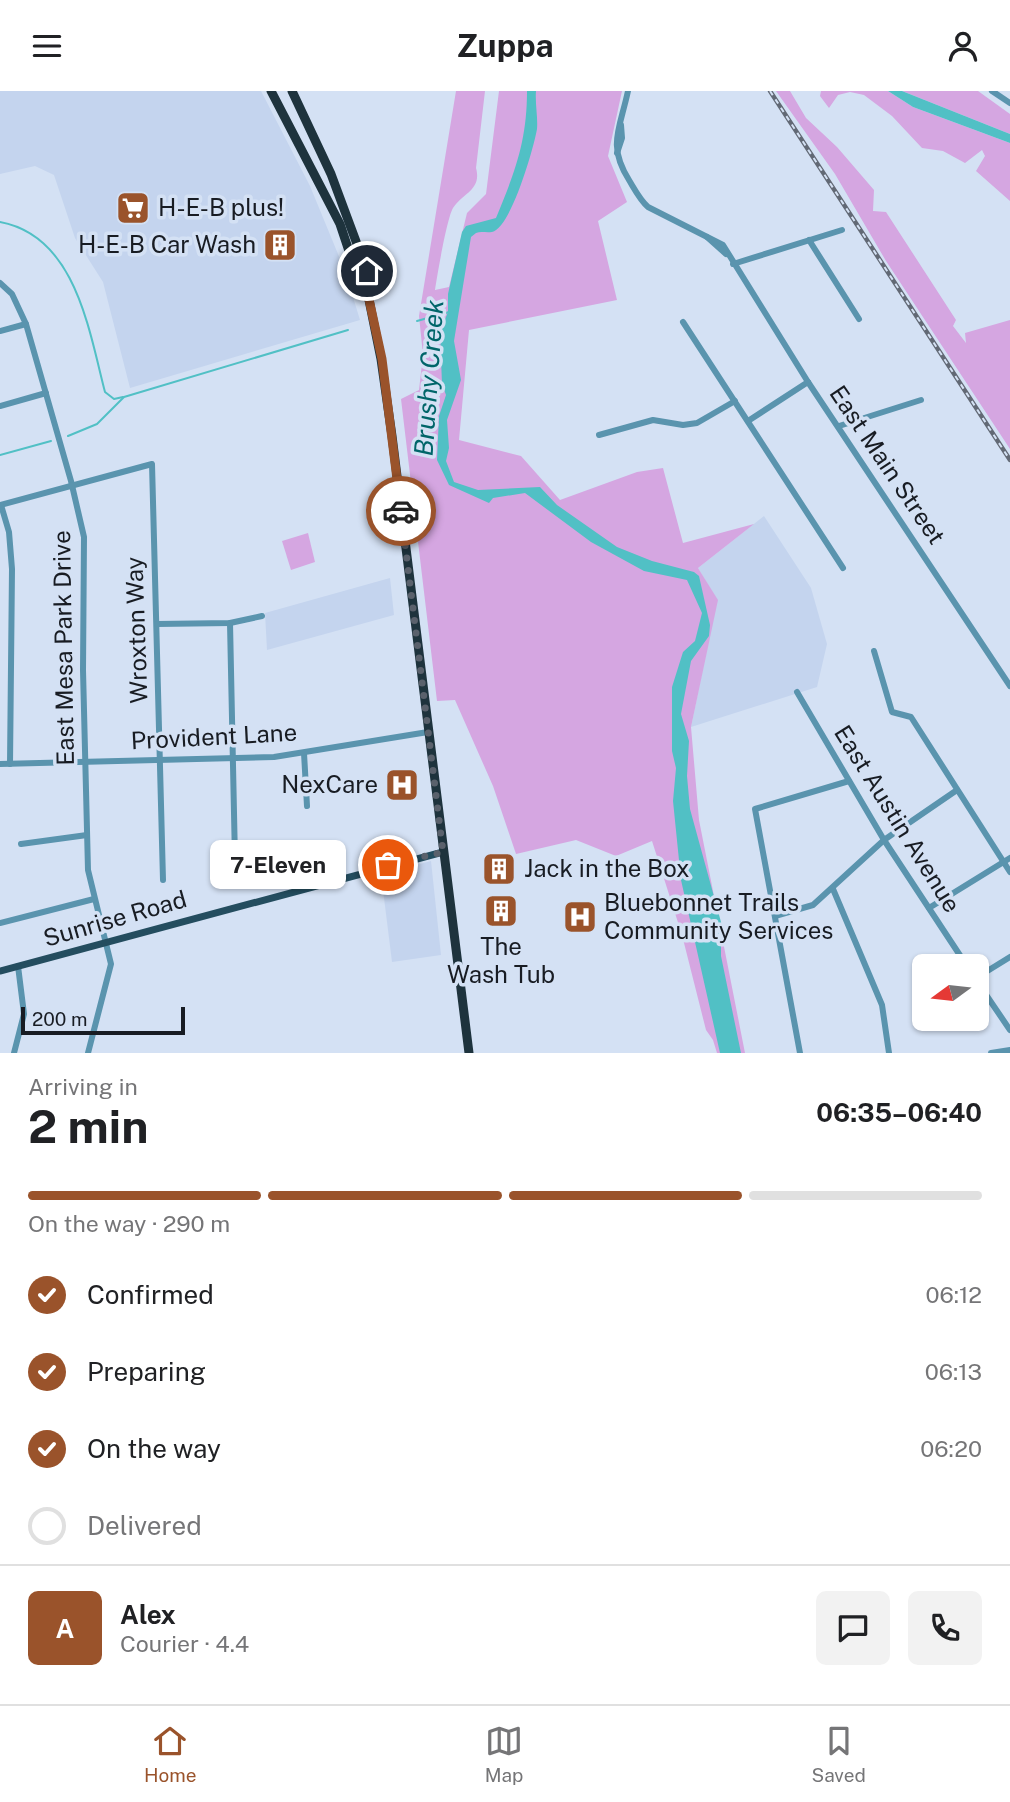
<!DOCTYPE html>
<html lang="en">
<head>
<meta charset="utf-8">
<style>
	body { margin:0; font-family:"Public Sans",sans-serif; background:#f2f2f2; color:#202124; height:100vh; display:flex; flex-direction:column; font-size:26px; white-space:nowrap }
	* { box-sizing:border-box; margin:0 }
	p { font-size:23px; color:#757577 }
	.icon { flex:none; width:38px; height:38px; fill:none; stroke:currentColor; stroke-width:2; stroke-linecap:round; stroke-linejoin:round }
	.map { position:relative; height:962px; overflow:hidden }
	.drawer { display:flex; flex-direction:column; background:#fff; flex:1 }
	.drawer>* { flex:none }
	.needle { width:46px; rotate:255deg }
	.buttons { position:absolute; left:912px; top:863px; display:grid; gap:14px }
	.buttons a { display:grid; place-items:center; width:77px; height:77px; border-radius:10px; background:#fff; box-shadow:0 2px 5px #0004; font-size:35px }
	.scale { position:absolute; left:21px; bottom:18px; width:164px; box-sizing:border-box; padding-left:7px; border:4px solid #181c23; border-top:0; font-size:19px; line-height:24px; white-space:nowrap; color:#181c23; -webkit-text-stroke:5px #d4e1f4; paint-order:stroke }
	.pin { position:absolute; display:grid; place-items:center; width:60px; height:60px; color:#fff; margin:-30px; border:4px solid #fff; border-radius:50%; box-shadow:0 2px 7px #0007 }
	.courier { position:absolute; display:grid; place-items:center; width:70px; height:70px; margin:-35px; border:5px solid #9a532b; border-radius:50%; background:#fff; color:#222; box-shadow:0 2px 9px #0007 }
	.bubble { position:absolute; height:49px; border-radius:10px; background:#fff; box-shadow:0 2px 5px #0004; font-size:23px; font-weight:700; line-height:49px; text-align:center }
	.head em { font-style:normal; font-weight:700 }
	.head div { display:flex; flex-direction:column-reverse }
	.head { display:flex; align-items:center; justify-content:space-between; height:119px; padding:0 28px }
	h1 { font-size:46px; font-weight:700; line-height:52px }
	.bar { display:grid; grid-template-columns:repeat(4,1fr); gap:10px 7px; align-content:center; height:84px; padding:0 28px }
	.bar i { height:9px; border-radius:5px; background:#e0e0e0 }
	.bar .active { background:#9a532b }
	.bar p { grid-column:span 4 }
	.line { display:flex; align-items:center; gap:18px; padding:0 28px; border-top:2px solid #e0e0e0 }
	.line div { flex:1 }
	.round { display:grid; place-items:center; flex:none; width:74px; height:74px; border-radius:10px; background:#f2f2f2 }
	ol { padding:0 28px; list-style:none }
	li { display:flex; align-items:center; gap:21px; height:77px }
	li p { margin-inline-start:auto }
	li .icon { padding:7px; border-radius:50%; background:#9a532b; color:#fff; stroke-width:4 }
	li:last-child { color:#757577 }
	li i { width:38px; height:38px; border:4px solid #e0e0e0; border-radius:50% }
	header { display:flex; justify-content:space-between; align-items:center; height:91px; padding:0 28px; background:#fff; font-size:32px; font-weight:700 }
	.tab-bar { display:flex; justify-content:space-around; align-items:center; height:98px; border-top:2px solid #e0e0e0; background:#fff; font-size:19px; color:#757577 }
	.tab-bar a { display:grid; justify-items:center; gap:4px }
	.tab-bar .active { color:#9a532b }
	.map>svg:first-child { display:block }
</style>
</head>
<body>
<header><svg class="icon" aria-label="menu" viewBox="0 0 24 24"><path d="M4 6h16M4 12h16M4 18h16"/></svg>Zuppa<svg class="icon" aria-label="person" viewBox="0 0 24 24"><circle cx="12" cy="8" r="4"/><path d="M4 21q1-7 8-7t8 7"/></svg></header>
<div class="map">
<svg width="1010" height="962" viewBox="0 0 1010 962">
	<rect width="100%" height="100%" fill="#d4e1f4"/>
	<g fill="#c4d4ee">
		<path d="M0,0H261L310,95L345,180L360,229L130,297L103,191L75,147L54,84L35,75L0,83Z"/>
		<path d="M764,425L811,497L827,553L817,596L691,636L717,509L698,477Z"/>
		<path d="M390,487L394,524L267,559L265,522Z"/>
		<path d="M431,770L441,864L392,871L381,783Z"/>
	</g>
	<g fill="#d5a6e1">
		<path d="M456,0H485L476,77C482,99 463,102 453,117C447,127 437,185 435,199L449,196L467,122L486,103L499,0H622L608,65L627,111L598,130L617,209L469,239L459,349L521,365L560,409L637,381L663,377L683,452L754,433L698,477L718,509L691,636L699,729L745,962H717L713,949L706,939L682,844L652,750L616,765L576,749L516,763L493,695L455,609L437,610L401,308L419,299L423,264L419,225Z"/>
		<path d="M776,0H790L806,27L837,56L874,99L873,120L886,121L956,229L953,235L966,252L965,242L1010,229V358L886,170L835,83Z"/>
		<path d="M821,0H888L913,16L1010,52V110L976,80L985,65L982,59L965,72L943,60L922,57L892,25L864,4L850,1L838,4L829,17L820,5Z"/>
		<path d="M902,0H978L1010,23V43Z"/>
		<path d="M308,442L315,471L291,479L282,450Z"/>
	</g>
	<g fill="#51c0c5">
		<path d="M527,0H536C535,13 538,26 537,38C534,56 511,137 492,141C486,142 481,140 476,142L471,146L454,250L461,289L447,329L449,357L446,370L454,391L478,399L540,396L557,414L617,456L652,470L694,481L699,485L710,534L709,545L691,570L681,623L689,650L687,685L690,718L724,842L721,848V865L741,962H720L681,789L673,710L676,677L672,660V596L683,561L695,550L702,522L687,489L644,480L591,451L525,402L493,407L489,412L449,394L437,369L439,325L446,304L442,293L440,241L448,221V203L462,141L466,135L496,127C515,81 527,50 527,0Z"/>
		<path d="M888,0H902L1010,43V52L913,16Z"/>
	</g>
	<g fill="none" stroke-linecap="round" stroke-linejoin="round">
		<g stroke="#51c0c5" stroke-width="2">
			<path d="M0,131C76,145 89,240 105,301L114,308L123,306"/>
			<path d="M417,230L449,221"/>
			<path d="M68,345L97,333L124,306L348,239"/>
			<path d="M0,364L51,350"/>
		</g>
		<g stroke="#5a94ae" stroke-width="6">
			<path d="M628,0C620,38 607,54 629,89C635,99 640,109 648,116L723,154L808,291L1010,595"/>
			<path d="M992,0L1010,12"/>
			<path d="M617,62L622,47L621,34"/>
			<path d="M707,146L726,163"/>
			<path d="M809,149L859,228"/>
			<path d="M733,173L842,139"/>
			<path d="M0,192L12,203L26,233L71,390L84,446L83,579L88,779L111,873L88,962"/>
			<path d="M683,231L843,477"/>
			<path d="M0,240L26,233"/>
			<path d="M0,315L46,302"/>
			<path d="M748,330L808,291"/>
			<path d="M839,335L921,309"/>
			<path d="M599,344L653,329L683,334L697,332L735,310"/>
			<path d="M0,414L152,373L163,789"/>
			<path d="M1,414L9,441L12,478L10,673"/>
			<path d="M230,532L235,769"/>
			<path d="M157,533L230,532L262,525"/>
			<path d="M874,560L892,621L911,626L1010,781"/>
			<path d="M797,601L884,749L967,875"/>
			<path d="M304,662L307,715"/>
			<path d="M0,673L274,666L428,641"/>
			<path d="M21,753L87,744"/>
			<path d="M833,798L882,914L889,962"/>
			<path d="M929,817L1010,767"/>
			<path d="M775,825L813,814L884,749L957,699"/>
			<path d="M0,832L94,808"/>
			<path d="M976,887L1010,866"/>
			<path d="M976,889L1010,939"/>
			<path d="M14,962L24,923L18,875"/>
			<path d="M800,962L755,718L849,690"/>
			<path d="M991,962L1010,959"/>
		</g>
		<path stroke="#244d5f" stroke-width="7" d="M0,880L443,761"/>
		<g stroke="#1e333d" stroke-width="9">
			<path d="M271,0L340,133L357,184L366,197"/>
			<path d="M292,0L331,83L367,180V199L381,268L392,345L469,962"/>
		</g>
		<defs>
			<path id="rail" d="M770,0L1010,369"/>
		</defs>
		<use href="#rail" stroke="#626975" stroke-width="4.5"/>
		<use href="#rail" stroke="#d4e1f4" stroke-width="2" stroke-dasharray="5" stroke-linecap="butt"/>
	</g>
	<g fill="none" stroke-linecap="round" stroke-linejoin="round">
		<path stroke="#5a616c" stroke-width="7" stroke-dasharray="0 12.6" d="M388,774L443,761L401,420"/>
		<path stroke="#9a532b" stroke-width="9" d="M367,180V199L382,268L401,420"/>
	</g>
	<defs>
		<symbol id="supermarket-square" viewBox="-11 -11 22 22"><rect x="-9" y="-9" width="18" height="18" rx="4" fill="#9a532b" stroke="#d4e1f4"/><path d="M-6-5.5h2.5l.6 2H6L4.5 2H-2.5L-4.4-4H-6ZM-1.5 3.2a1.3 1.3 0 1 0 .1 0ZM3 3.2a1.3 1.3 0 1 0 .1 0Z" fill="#fff"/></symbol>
		<symbol id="building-square" viewBox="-11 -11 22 22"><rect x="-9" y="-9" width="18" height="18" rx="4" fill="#9a532b" stroke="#d4e1f4"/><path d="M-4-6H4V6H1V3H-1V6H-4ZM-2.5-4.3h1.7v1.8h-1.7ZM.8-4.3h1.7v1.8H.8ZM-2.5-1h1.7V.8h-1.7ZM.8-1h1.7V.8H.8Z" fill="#fff"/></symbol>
		<symbol id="hospital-square" viewBox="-11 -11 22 22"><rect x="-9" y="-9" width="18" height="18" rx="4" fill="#9a532b" stroke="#d4e1f4"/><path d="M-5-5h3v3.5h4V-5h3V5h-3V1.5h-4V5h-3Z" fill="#fff"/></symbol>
	</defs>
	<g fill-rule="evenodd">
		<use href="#supermarket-square" x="114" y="98" width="38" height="38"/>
		<use href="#building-square" x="261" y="135" width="38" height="38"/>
		<use href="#hospital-square" x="383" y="675" width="38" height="38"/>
		<use href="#building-square" x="480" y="759" width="38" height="38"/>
		<use href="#building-square" x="482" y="801" width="38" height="38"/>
		<use href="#hospital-square" x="561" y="807" width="38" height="38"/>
	</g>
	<g text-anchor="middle" stroke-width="7" stroke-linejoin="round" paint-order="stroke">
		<g font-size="24" fill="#181c23" stroke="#d4e1f4" text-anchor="start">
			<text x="158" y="125">H-E-B plus!</text>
			<text x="256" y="162" text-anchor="end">H-E-B Car Wash</text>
			<text x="378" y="702" text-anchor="end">NexCare</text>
			<text x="524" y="786">Jack in the Box</text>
			<text x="604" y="820">Bluebonnet Trails<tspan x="604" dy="28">Community Services</tspan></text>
			<text x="501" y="864" text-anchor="middle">The<tspan x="501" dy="28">Wash Tub</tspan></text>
		</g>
		<g font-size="24" fill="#181c23" stroke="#d4e1f4">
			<text transform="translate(887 374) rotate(56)" y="8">East Main Street</text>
			<text transform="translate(137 539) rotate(-92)" y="8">Wroxton Way</text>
			<text transform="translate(64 557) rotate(-91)" y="8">East Mesa Park Drive</text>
			<text transform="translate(214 646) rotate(-3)" y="8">Provident Lane</text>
			<text transform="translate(897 728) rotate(58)" y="8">East Austin Avenue</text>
			<text transform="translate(115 828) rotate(-16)" y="8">Sunrise Road</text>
		</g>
		<g font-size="26" font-style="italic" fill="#006569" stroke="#d4e1f4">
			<text transform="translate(429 287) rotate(-86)" y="9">Brushy Creek</text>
		</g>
	</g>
</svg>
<div class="buttons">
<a><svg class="needle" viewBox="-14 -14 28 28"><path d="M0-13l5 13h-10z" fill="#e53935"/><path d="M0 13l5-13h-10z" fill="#757577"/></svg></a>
</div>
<div class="scale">200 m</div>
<div class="pin" style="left:388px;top:774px;background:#ea580c"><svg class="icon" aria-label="bag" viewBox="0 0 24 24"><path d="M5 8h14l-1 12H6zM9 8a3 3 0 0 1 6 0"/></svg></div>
<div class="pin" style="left:367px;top:180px;background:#1f2937"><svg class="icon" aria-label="home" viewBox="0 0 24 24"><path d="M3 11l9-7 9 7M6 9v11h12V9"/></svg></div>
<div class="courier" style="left:401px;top:420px"><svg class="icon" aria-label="car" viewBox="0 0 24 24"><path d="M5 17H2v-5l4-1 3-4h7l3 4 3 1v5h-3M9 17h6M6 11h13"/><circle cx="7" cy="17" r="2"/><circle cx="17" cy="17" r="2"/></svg></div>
<div class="bubble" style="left:210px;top:749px;width:136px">7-Eleven</div>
</div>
<section class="drawer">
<div class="head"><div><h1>2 min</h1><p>Arriving in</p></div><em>06:35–06:40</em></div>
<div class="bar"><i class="active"></i><i class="active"></i><i class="active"></i><i></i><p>On the way · 290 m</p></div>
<ol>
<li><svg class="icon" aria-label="check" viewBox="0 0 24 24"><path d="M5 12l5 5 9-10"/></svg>Confirmed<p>06:12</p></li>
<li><svg class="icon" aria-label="check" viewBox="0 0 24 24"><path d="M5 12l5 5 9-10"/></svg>Preparing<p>06:13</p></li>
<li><svg class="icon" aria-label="check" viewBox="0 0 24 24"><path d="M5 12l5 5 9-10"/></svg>On the way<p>06:20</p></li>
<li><i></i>Delivered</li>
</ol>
<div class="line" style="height:126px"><b class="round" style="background:#9a532b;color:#fff">A</b><div><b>Alex</b><p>Courier · 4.4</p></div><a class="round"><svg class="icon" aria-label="chat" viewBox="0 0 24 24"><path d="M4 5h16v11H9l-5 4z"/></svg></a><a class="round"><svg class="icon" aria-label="phone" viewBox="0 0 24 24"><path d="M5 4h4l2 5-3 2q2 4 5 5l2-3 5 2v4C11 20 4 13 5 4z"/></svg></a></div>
</section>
<nav class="tab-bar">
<a class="active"><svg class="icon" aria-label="home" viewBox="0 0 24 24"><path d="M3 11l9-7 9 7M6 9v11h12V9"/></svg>Home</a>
<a><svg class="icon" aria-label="map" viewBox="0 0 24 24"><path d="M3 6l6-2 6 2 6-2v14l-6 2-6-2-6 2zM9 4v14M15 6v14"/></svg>Map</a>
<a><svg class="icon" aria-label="saved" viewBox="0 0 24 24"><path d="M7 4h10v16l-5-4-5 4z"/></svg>Saved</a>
</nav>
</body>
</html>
